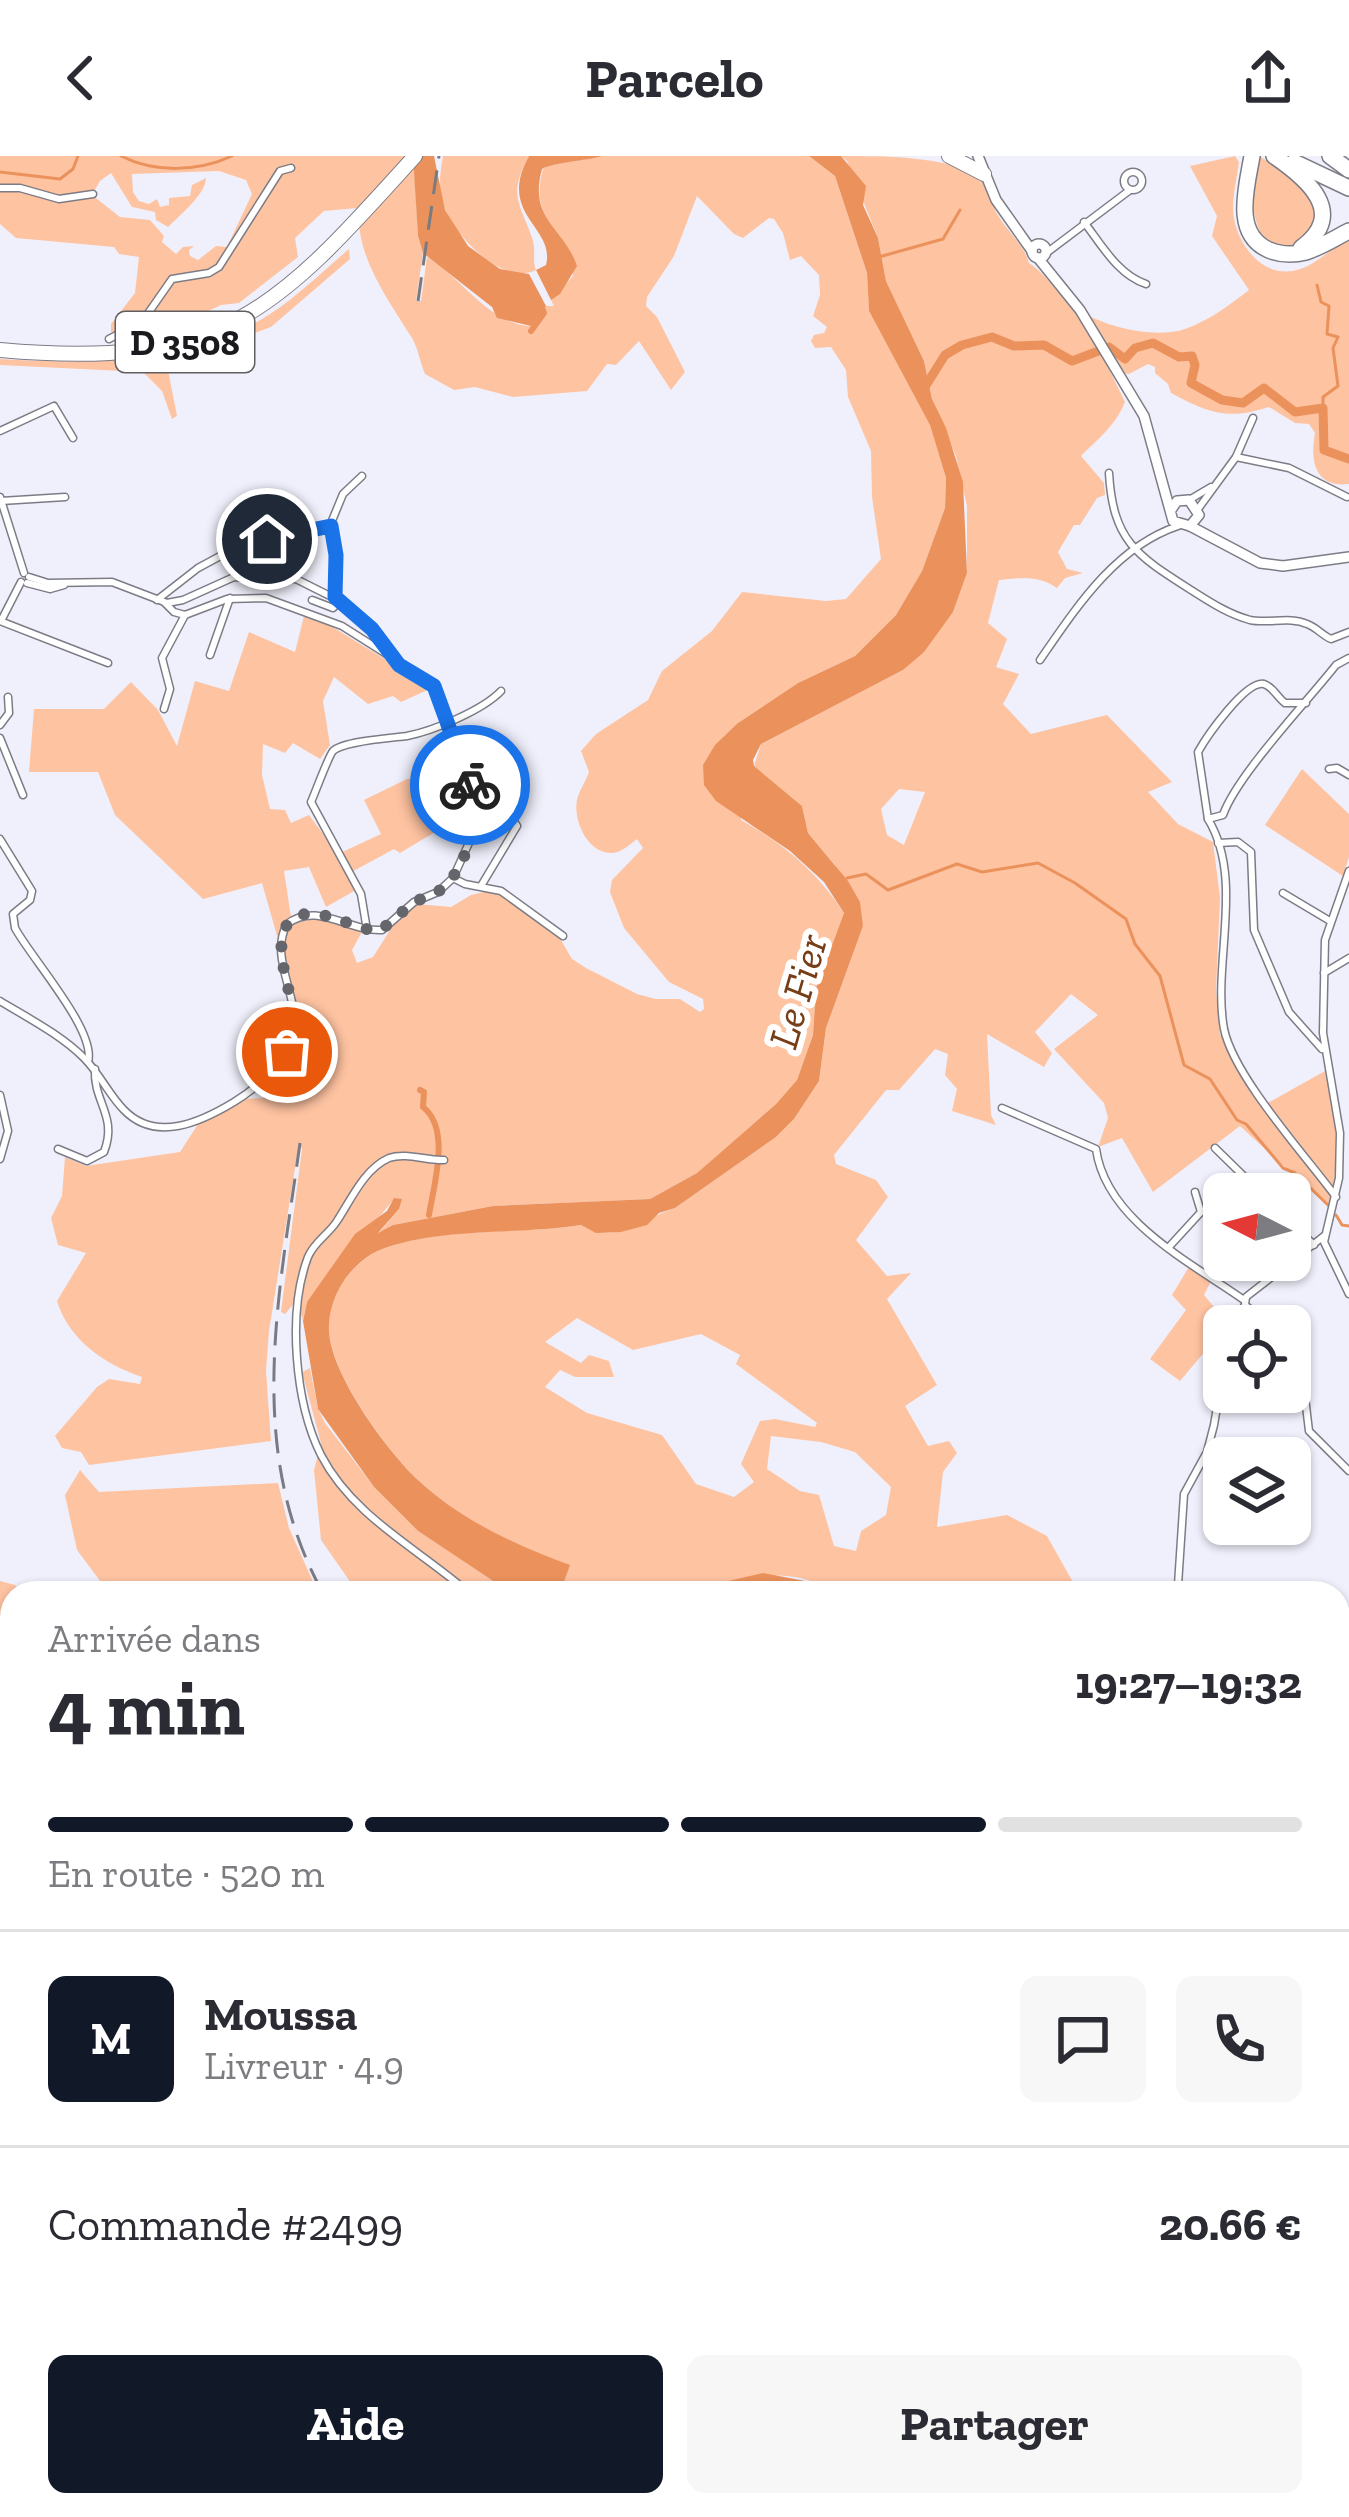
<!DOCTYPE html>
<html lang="fr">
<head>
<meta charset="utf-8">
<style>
	body { margin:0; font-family:"Zilla Slab",serif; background:#f7f7f7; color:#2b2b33; height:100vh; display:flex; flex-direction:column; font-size:45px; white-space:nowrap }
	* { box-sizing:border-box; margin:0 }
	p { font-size:39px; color:#7c7c81 }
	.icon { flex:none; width:66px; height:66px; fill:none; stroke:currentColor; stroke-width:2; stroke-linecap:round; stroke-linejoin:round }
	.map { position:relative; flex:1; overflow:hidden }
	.side { position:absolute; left:0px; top:1425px; width:1350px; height:936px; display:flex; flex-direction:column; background:#fff; border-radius:36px 36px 0 0; box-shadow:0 3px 9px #0004 }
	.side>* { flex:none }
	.needle { width:78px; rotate:276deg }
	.controls { position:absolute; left:1203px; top:1017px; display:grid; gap:24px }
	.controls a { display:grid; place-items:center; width:108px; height:108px; border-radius:18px; background:#fff; box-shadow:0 3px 9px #0004; font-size:60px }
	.pin { position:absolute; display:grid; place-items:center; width:102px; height:102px; color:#fff; margin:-51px; border:6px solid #fff; border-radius:50%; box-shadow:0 3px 12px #0007 }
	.courier { position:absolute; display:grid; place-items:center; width:120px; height:120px; margin:-60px; border:9px solid #1a73e8; border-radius:50%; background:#fff; color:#222; box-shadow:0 3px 15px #0007 }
	.overview em { font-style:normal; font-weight:700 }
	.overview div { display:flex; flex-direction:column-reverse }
	.overview { display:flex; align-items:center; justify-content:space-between; height:204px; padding:0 48px }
	h1 { font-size:78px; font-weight:700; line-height:90px }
	.bar { display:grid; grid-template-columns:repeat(4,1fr); gap:18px 12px; align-content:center; height:144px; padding:0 48px }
	.bar i { height:15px; border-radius:9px; background:#e1e1e2 }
	.bar .current { background:#111827 }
	.bar p { grid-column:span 4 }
	.line { display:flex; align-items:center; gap:30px; padding:0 48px; border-top:3px solid #e1e1e2 }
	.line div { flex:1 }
	.round { display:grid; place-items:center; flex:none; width:126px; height:126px; border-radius:18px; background:#f7f7f7 }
	.action { display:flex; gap:24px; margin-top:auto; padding:24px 48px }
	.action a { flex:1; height:138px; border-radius:18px; background:#111827; color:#fff; font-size:48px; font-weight:700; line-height:138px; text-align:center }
	.action a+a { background:#f7f7f7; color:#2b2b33 }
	header { display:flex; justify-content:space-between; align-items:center; height:156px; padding:0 48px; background:#fff; font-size:54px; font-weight:700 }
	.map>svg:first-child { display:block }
</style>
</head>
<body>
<header><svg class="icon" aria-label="back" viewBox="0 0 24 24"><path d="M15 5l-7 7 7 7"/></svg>Parcelo<svg class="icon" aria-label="share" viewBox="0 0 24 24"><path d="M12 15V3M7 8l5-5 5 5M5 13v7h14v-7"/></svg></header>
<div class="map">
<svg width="1349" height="2361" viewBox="0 0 1349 2361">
	<rect width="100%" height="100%" fill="#f0f0fc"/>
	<g fill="#fec3a1" fill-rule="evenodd">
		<path d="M0,0H407L358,52L324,55L295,82L298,101L239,147L221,149L174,171L111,176V168L135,137L139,101L119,98L114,91L16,82L0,68ZM219,15L246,24L252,38L227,91L216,90L198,104L190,100L189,94L194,90L183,91L176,98L162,86L164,80L150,64L120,61L92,39L100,25L111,17L132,51L155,56L156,64L168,71C180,59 206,38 206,22L192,29L190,40L169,42V49L160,51L157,43L149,48L139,45L133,36L132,18Z"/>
		<path d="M443,0H529C506,41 522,49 533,85C536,96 532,104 536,114C502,131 453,78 443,48C438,31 440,17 443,0Z"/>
		<path d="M602,0H809L835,20L867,117L869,155L930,268L946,322L945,352L922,415L896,459L855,500L798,527L738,567L741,664C784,688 817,716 844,757L816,832L813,879L797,924L776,948L697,1017L650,1043L493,1050L393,1069L378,1078L399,1053L395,1042L307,1146L303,1164L296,1145L285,1158L281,1156L302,993L299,987L269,1175L266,1215L271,1285L89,1309L81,1296L62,1292L55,1280L97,1231L109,1223L140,1228L142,1221C104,1208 69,1184 57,1145L86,1097L58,1089L51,1062L62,1040L65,1001L86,1010L180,996L200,965L243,943L263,942L292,924L300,895L301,864L262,727L203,743L115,659L98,616H29L34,553H104L131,526L158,554L177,590L195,525L229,535L249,476L295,496L304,460L321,464L432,532L401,546L393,540L368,548L334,521L323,545L330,589L320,603L293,587L285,597L263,588L262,619L270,653L285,654L291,667L309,659L338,698L381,678L364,644L407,623L440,621L452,666L400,697L394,693L348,718L356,734L326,751L309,711L284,715L292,768L316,761L362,776L352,794L357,807L373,801L392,771L417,748L451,751L471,739L492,734L542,765L558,779L572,803L586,812L637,838L656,843H680L700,856L704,853L703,843L669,826L624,772L610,736L612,724L643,692L637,683C629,689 620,698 610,697C587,696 573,664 577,644C579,635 586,625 589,616L581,595L596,578L648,544L662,515L712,475L742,436L826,445L846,443L881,403L872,341L871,295L848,241L846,214L831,191L815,192L811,185L814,179L824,177L827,171L813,160L820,139L819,119L801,100L790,104L783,77L774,63L769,62L743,82L734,78L697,40L674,100L647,141L646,150L657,161L685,216L671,234L639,185L616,209L607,208L587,235L513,241L475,231L454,234L425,218C420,206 418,192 412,182C391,148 363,111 359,69L414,9L418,80L423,97L416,145H421L427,101C461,121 489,168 530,170L546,150H554L551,144L573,120C572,73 527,70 543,13C554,6 586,4 602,0Z"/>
		<path d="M841,0C883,0 944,0 977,19C989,30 990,48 999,61C1009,77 1024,89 1029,107C1046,118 1054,134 1069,147C1094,169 1153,184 1185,173C1210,164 1228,150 1249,134L1212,80L1217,60L1190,10L1235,0L1239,6C1237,21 1233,38 1233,53C1234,86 1263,126 1300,113C1319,107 1331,91 1349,84V328C1314,332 1310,304 1315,277L1309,268L1295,267L1269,251C1228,264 1210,258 1171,237L1168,228L1155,217V211L1148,208L1129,218L1110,215L1125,246C1116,269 1097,284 1081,300L1104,327L1105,339L1097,342L1080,369H1074L1058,396L1067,413L1083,417L1065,422L1057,432C1039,419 1020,422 999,424L988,467L1007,483L996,511L1019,518L1003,548L1031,578L1107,559L1172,626L1148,636L1178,668L1213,686L1220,742L1216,834L1220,878L1264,949L1325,915C1338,959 1339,1007 1330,1052L1240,970L1153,1036L1122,982L1098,991L1108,962L1104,947L1054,893L1098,859L1071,838L1035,876L1052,897L1044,911L987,878L991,959L996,969L952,955L957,933L945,919L948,898L935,893L899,934H886L834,999L836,1008L876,1024L888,1041L856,1084L887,1120L911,1117L887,1143L937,1229L905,1250L928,1290L949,1285L957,1297L943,1316L937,1371L1007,1359L1047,1380L1079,1437H837C777,1402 740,1429 680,1436C643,1441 602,1437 567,1437L561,1435L569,1409C516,1390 458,1363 417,1323C386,1293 331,1218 329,1174C328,1156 335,1137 345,1123C353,1112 368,1099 380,1094C442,1070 517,1079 582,1069C618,1090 643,1062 675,1052L776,981L794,963L819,925L826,872L863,770L835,709L808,677L802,650L754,610L761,588L903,514L953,456L967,417V350L956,300L932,243L924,205L886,125L878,82L847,5ZM899,633L925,636L904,689L887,679L881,653ZM577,1162L633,1194L701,1178L740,1199L736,1208L817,1267L815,1271L775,1263L760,1265L741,1308L754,1326L734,1341L696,1328L662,1279L587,1257L545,1231L560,1214L575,1221H614L609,1205L589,1199L581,1207L545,1186ZM771,1280L821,1286L855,1296L891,1331L886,1359L861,1375L856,1395L834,1390L819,1339L800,1335L767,1313Z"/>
		<path d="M1259,0C1294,22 1320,29 1315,75C1296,91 1289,92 1265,87C1248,52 1251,38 1259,0Z"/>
		<path d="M349,93L350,103L271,171L167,209L177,260L172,263L162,235L143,216L0,209V203C92,208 190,210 270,158C298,140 324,114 349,93Z"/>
		<path d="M1302,613L1349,658V701L1343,720L1265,669Z"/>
		<path d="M1189,1111L1212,1123L1204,1139L1228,1168L1180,1225L1150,1203L1186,1154L1172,1139Z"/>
		<path d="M310,1212L318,1253L325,1267L374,1331L418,1375L511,1437H358L321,1384L314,1314L321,1287L302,1216Z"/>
		<path d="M80,1314L99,1336L278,1327L289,1372L318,1437H109L77,1394L65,1339Z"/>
		<path d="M0,1425L15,1429L24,1437H12V1638L0,1639Z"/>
		<path d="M1338,1876L1349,1894V2361H1102L1078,2349H1338Z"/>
		<path d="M0,2111L12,2128V2349H189L193,2352L184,2361H0Z"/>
		<path d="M689,2349H1036L1045,2361H657L689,2357Z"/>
	</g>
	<g fill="#eb925c">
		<path d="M413,0H434L445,54L468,90L500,113L529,118L546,150L531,170L497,162L492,151L423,97L418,80Z"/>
		<path d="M529,0H602C586,5 554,6 542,13C528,64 564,71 577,110L560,138L551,144L536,114L546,109C556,71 496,59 529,0Z"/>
		<path d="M809,0H841L866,30L863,49L878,82L886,125L924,205L932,243L946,272L963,326L967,417L953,456L924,496L903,514L761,588L753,604L754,610L802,650L808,677L848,725L860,746L863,770L826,872L819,925L794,963L776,981L675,1052L659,1057L647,1069L621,1076L596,1077L581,1069C519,1079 438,1071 380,1094C367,1099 353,1112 345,1123C335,1137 328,1157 329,1175C331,1218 386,1294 418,1324C459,1363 517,1390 570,1409L561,1434L566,1437H511L418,1375L374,1331L318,1253L303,1165L307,1146L355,1078L387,1055L394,1042L402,1043L399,1053L378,1077L393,1069L493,1050L650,1043L697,1017L776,948L797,924L813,879L816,832L844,757L824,726L790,695L716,645L704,629L703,609L715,589L738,567L798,527L855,500L896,459L922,415L945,352L946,322L930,269L869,155L867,117L835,20Z"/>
		<path d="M763,1417L821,1428L837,1437H790L760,1432L677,1437Z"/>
	</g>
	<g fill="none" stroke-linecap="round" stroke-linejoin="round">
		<g stroke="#eb925c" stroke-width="3">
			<path d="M121,0C154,17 198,16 232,0"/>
			<path d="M0,16L60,23L73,13L78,0"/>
			<path d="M879,101L943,83L960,54"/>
			<path d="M1317,129L1321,146L1329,150L1327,178L1338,181L1333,192L1338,230L1323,241V252"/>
			<path d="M847,722L866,718L888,734L957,708L982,716L1038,707L1075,727L1126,763L1135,788L1160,820L1184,909L1210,923L1237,964L1246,968L1283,1012L1295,1017L1329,1050"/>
			<path d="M1336,1059L1342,1069L1349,1070"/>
			<path d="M0,1498L12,1525"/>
			<path d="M1338,1989L1349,1990"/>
			<path d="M1338,2138L1349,2141"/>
			<path d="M1338,2339L1349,2341"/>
			<path d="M1131,2361L1154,2349"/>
		</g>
		<g stroke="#eb925c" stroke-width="6">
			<path d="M531,175L544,157L541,150"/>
			<path d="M420,934L424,936L423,951C451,973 434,1028 429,1059"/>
		</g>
		<path stroke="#eb925c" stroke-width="9" d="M923,234L945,199L962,189L992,181L1014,190L1044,189L1072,205L1109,191L1125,203L1135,192L1153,187L1179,201L1192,200L1195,209L1191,227L1222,244L1243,247L1264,232L1295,256L1323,252L1324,294L1349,303"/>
		<defs>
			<g id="minor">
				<circle cx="1133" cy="25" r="9"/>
				<path d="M0,32H20L59,43L93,38"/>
				<path d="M1084,66C1101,88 1118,119 1146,128"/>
				<path d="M1045,98L1130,34"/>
				<path d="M109,183L142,166L172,123L209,117L219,111L280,15L291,12"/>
				<path d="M0,275L54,250L73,282"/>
				<path d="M1236,301L1289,312L1347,341"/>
				<path d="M1109,317C1113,385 1136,399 1191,434C1210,446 1228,458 1250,464C1268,468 1290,460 1307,468C1316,471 1322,479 1331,483L1349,476"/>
				<path d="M0,341L24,417"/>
				<path d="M1189,344L1211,331"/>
				<path d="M1,345L65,341"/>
				<path d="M1198,353L1236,301L1253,262"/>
				<path d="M331,370L336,399L335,441"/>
				<path d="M27,427L50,433L64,429"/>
				<path d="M157,444L198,412L237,391L329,372L343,338L362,320"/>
				<path d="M312,444L333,452L340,445"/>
				<path d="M165,447L174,456L185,459L227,443L266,442L342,470L391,501"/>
				<path d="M0,465L108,507"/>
				<path d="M1,465L21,426"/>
				<path d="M210,499L230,442"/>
				<path d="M1040,504C1076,452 1115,391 1178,370"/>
				<path d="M164,553L170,533L162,502L185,459"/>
				<path d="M0,569L9,557L8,541"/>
				<path d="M0,582L23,639"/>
				<path d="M1329,613L1337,612L1349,619"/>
				<path d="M477,656L513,664L517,670L481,730"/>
				<path d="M1208,663L1198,596C1207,580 1246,524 1264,528C1273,531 1278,542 1285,547H1306"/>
				<path d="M0,683L32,735L30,744L13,758L15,772C31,802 97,875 88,906"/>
				<path d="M1218,687L1238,686L1251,696L1254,774L1289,856L1322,893"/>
				<path d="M1349,715L1325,784L1323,877L1340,977L1339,1022L1324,1086L1349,1138"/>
				<path d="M453,722L465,728L501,735L563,780"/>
				<path d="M1283,737L1330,765"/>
				<path d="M367,774L361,738L311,646C315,637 329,599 333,595C344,585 391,582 407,580C433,575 483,554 501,535"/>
				<path d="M1324,817L1349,802"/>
				<path d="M0,845C28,862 61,879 84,902C100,918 109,939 124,954C156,987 201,966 234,946C255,933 283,910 292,886C305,847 267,804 287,768C317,745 349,776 382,774L414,746L438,736L453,722L478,667L467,618L434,530L399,509L372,473L340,445L296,423L234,421L183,444L167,447L112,426L48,427L29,421"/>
				<path d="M0,939L8,975L0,1003"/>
				<path d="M1002,952L1096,993C1106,1065 1192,1107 1244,1144"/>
				<path d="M1215,992L1262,1038"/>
				<path d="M58,993L87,1005L104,996C118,960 93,946 95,913"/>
				<path d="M444,1004C427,1005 406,996 389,1002C364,1013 351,1044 337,1065C329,1078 314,1086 308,1101C287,1156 295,1247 321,1299C353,1361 419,1393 469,1437"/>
				<path d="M1336,1041C1305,999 1234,921 1224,873C1212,807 1245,724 1208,663L1223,659C1237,619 1307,546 1336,509L1349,502"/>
				<path d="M1290,1066L1314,1089"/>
				<path d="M1168,1092L1201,1056L1195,1036"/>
				<path d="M1230,1170L1245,1149"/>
				<path d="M1272,1170L1245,1149L1246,1141L1324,1080"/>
				<path d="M1290,1191L1301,1208L1309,1275L1349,1315"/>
				<path d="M1184,1437L1178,1429L1184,1338L1207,1296L1214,1269L1217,1251L1210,1218L1224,1182"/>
				<path d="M0,1887L12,1893"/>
				<path d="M0,1996L12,1984"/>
				<path d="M0,2034L12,2048"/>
			</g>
			<g id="tertiary">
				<path d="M978,0L996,44L1032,95"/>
				<circle cx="1039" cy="95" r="7"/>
				<path d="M1038,102L1080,154L1144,260L1173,365L1190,370L1199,359L1189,344L1177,345L1171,354"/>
				<path d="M1190,370L1260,407L1283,410L1349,401"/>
				<path d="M0,1969L12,1975"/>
				<path d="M1040,2349L1049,2361"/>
			</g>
			<g id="secondary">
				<path d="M0,2104L12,2120"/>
				<path d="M279,2349L287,2361"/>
			</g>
			<g id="trunk">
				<path d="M949,0L984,18"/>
				<path d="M0,194C222,214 274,157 415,0"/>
			</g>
			<g id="motorway">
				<path d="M1252,0C1247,30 1232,78 1269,94C1281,99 1294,99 1306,96C1321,91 1335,82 1349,75"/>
				<path d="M1274,0C1306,22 1349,57 1301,92"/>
				<path d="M1330,0L1349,14"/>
				<path d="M1294,6L1349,32"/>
			</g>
		</defs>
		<use href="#minor" stroke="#7c7c86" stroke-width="9"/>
		<use href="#tertiary" stroke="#7c7c86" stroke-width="12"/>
		<use href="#secondary" stroke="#7c7c86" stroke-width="14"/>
		<use href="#trunk" stroke="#7c7c86" stroke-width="16"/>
		<use href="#motorway" stroke="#7c7c86" stroke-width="18"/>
		<use href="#minor" stroke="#fff" stroke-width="6"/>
		<use href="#tertiary" stroke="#fff" stroke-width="9"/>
		<use href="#secondary" stroke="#fff" stroke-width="10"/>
		<use href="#trunk" stroke="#fff" stroke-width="14"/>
		<use href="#motorway" stroke="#fff" stroke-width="15"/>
		<g stroke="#7a7a82" stroke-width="3" stroke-dasharray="24 12" stroke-linecap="butt">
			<path d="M418,145L439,0"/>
			<path d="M300,987C279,1140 244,1294 323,1437"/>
			<path d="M1049,2349L1057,2361"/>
		</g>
	</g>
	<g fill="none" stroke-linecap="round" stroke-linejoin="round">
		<path stroke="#65656c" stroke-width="12" stroke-dasharray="0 21.6" d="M287,896C293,884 296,872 294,859C291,832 261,765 306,758C329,755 355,774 380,775L414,746L438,736L458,715L478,667L470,629"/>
		<path stroke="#1a73e8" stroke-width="15" d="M267,383L331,370L336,399L335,441L372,473L399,509L434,530L470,629"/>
	</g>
	<g text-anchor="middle" stroke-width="12" stroke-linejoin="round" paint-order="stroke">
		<rect fill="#fff" stroke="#5f5f62" stroke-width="3" x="116" y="156" width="138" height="60" rx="9"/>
		<g font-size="36" font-weight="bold" fill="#1a1a1e">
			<text x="185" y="199">D 3508</text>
		</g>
		<g font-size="42" font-style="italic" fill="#773d17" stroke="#fff">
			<text transform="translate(797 835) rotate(-74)" y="15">Le Fier</text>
		</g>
	</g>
</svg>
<div class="controls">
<a><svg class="needle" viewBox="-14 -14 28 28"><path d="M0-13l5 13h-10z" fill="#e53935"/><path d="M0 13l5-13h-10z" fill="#7c7c81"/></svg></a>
<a><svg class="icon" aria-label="locate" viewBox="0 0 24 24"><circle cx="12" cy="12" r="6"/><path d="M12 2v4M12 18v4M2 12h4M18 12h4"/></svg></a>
<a><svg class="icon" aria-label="layers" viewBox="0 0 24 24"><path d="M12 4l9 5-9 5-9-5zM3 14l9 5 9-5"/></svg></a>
</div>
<div class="pin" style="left:287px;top:896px;background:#ea580c"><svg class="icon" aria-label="bag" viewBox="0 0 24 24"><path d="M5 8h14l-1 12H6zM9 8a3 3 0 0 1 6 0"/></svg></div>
<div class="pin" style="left:267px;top:383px;background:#1f2937"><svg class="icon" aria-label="home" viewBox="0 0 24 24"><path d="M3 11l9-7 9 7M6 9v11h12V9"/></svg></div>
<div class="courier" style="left:470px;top:629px"><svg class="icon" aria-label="bike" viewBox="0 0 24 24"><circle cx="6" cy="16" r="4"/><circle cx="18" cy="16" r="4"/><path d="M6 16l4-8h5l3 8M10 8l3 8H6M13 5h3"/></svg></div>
<section class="side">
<div class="overview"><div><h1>4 min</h1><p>Arrivée dans</p></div><em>19:27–19:32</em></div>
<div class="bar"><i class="current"></i><i class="current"></i><i class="current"></i><i></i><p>En route · 520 m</p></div>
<div class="line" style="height:216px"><b class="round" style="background:#111827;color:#fff">M</b><div><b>Moussa</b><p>Livreur · 4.9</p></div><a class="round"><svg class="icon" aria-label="chat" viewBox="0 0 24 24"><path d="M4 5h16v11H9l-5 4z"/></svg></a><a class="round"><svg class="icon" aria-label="phone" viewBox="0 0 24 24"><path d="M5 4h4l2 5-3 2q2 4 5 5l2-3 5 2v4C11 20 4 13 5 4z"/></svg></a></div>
<div class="line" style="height:156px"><div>Commande #2499</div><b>20.66 €</b></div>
<div class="action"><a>Aide</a><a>Partager</a></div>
</section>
</div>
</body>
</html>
